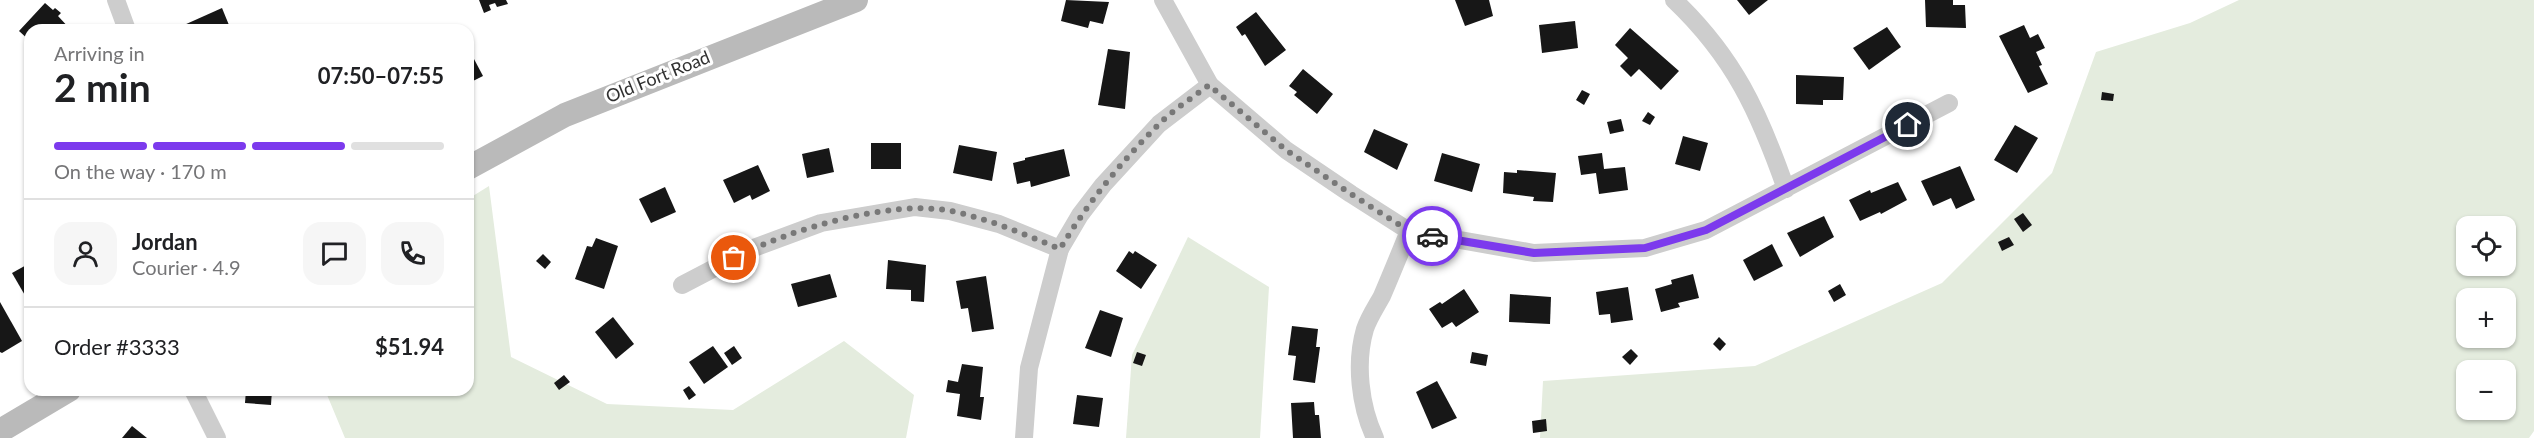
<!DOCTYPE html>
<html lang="en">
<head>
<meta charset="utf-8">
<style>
	body { margin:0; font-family:Lato,sans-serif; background:#f6f6f6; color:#202124; height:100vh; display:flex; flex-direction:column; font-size:22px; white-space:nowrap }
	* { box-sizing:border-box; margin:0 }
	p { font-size:20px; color:#757577 }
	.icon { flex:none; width:33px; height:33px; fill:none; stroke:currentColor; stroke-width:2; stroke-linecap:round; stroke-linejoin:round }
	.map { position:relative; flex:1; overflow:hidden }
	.side { position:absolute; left:24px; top:24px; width:450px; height:372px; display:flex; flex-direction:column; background:#fff; border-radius:18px; box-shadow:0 2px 4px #0004 }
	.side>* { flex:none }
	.buttons { position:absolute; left:2456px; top:216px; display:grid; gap:12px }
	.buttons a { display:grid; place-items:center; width:60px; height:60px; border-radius:12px; background:#fff; box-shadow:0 2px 4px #0004; font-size:30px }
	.pin { position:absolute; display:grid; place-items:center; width:51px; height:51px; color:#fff; margin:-26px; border:3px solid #fff; border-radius:50%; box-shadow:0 2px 6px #0007 }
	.courier { position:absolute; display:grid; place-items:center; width:60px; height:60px; margin:-30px; border:4px solid #7c3aed; border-radius:50%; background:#fff; color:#222; box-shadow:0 2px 8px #0007 }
	.head em { font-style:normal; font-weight:700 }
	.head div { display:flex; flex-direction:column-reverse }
	.head { display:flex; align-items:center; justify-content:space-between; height:102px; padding:0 30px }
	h1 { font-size:39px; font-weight:700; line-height:45px }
	.bar { display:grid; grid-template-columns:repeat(4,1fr); gap:9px 6px; align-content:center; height:72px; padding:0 30px }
	.bar i { height:8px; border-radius:4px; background:#e0e0e0 }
	.bar .selected { background:#7c3aed }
	.bar p { grid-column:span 4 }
	.line { display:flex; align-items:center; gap:15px; padding:0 30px; border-top:2px solid #e0e0e0 }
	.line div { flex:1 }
	.round { display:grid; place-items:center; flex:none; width:63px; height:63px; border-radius:18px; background:#f6f6f6 }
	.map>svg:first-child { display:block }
</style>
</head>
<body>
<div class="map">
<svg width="2534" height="438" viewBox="0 0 2534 438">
	<rect width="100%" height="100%" fill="#fff"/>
	<g fill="#e4ecde" fill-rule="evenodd">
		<path d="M2239,0H2534V431L2529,438H1540L1543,381L1755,366L1942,283L2052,173L2096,52L2190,23ZM2466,226H2505V266H2466ZM2466,298H2505V338H2466ZM2466,370H2505V410H2466Z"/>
		<path d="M489,186L511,357L607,404L733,410L844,341L914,395L906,438H345L325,390H468V199Z"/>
		<path d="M1188,237L1269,287L1260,438H1126L1132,355Z"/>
	</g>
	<g fill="#171717">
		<path d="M479,0H506L508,4L497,7L495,3L489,5L491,10L484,13Z"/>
		<path d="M1066,0L1109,2L1103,24L1090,21L1088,28L1061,21Z"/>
		<path d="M1455,0H1489L1493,16L1465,26Z"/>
		<path d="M1737,0H1768L1749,15Z"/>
		<path d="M1925,0H1953V5H1965L1966,28L1926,27Z"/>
		<path d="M45,3L53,10L55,8L61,13L58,16L71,30H30V41L19,31Z"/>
		<path d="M222,8L231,30H186L184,25Z"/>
		<path d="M1256,12L1286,50L1265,66L1245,34L1242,36L1236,27Z"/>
		<path d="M1575,21L1578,48L1542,53L1539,25Z"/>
		<path d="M2024,25L2030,38L2038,34L2045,48L2036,52L2042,65L2039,66L2048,84L2028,93L1999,36Z"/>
		<path d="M1887,27L1901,47L1869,70L1853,48Z"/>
		<path d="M1630,28L1679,71L1661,90L1639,69L1631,77L1620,66L1628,58L1615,45Z"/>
		<path d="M1108,49L1130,52L1125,109L1098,105Z"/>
		<path d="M474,59L483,76L473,81L468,70V62Z"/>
		<path d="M1303,69L1333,94L1317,114L1294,95L1297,92L1289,86Z"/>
		<path d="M1796,75L1844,77L1843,100H1823V105L1796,104Z"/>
		<path d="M1582,90L1590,94L1584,105L1576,100Z"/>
		<path d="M2102,92L2114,94L2113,101L2101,100Z"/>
		<path d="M1648,112L1655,117L1650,125L1642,121Z"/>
		<path d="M1621,119L1624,131L1610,134L1607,122Z"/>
		<path d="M2015,125L2038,138L2017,173L1994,160Z"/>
		<path d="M1374,129L1408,144L1397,170L1364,152Z"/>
		<path d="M1683,136L1708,143L1700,171L1675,164Z"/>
		<rect x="871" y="143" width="30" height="26"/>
		<path d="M959,145L997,152L992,181L953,173Z"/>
		<path d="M829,148L834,172L807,178L802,154Z"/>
		<path d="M1064,149L1070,176L1031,187L1030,181L1017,184L1013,163L1025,160V158Z"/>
		<path d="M1442,153L1480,164L1472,192L1434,181Z"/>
		<path d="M1602,153L1604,169L1625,167L1628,190L1599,194L1596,173L1581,175L1578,156Z"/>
		<path d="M758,165L770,191L752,200L750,195L734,203L723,180Z"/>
		<path d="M1960,166L1975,200L1956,209L1951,198L1933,206L1921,181Z"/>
		<path d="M1517,170L1556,173L1553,202L1533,201L1534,197L1503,193L1504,172L1517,173Z"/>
		<path d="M1898,182L1907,200L1881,214L1880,212L1860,221L1849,200L1870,190L1871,193Z"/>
		<path d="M665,187L676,212L651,223L639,199Z"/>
		<path d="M2023,213L2032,225L2023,232L2014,219Z"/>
		<path d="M1824,216L1834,237L1800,257L1787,233Z"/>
		<path d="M2009,237L2014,245L2002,251L1998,242Z"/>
		<path d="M596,238L618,246L604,289L575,279L587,246L592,247Z"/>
		<path d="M1772,244L1783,266L1754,281L1743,260Z"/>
		<path d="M1129,251L1133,254L1135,251L1157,265L1141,289L1116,271Z"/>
		<path d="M543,254L551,262L545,269L536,261Z"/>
		<path d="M888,260L926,265L924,302L911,301V290L886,289Z"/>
		<path d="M30,263V304L12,273Z"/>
		<path d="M830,274L837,297L798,307L791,284Z"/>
		<path d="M1693,274L1699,298L1678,303L1680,307L1661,312L1655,289L1672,284L1671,280Z"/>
		<path d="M986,276L994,329L972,332L968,308L961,309L956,281Z"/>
		<path d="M1840,284L1846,295L1834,302L1828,291Z"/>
		<path d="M1628,287L1633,320L1611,323L1610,314L1599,315L1596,292Z"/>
		<path d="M1464,289L1479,312L1456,327L1452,322L1442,328L1429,309L1440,302L1442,304Z"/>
		<path d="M1510,294L1551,297L1550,324L1509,322Z"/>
		<path d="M0,302L22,341L2,353L0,352Z"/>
		<path d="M1100,310L1123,318L1111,357L1085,348Z"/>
		<path d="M613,317L634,344L616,359L595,332Z"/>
		<path d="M1292,326L1318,329L1316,347H1320L1315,383L1293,380L1296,356L1288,355Z"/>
		<path d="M1719,337L1726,344L1720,351L1713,344Z"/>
		<path d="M713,346L728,367L704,384L689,362Z"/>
		<path d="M734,346L742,358L732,365L724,353Z"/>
		<path d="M1631,349L1638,356L1630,365L1622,357Z"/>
		<path d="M1137,352L1146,355L1142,366L1133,363Z"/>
		<path d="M1472,352L1488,355L1486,366L1470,363Z"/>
		<path d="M962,364L983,367L980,397H984L981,420L957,416L960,394L946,392L948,380L958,382Z"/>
		<path d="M564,375L570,382L559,390L554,383Z"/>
		<path d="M1437,381L1457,418L1432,429L1416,392Z"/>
		<path d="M689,386L696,395L689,400L683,390Z"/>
		<path d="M246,390H272L271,405L245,403Z"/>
		<path d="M1077,395L1103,398L1099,427L1073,424Z"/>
		<path d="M1314,402L1315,415H1319L1321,438H1293L1291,403Z"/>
		<path d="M1546,419L1547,431L1533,433L1532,421Z"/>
		<path d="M132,426L147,438H122Z"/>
	</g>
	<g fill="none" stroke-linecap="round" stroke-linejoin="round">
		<g stroke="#cdcdcd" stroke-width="18">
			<path d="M116,0L127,30"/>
			<path d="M1163,0L1210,85L1286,150L1351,194L1409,231L1534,253L1645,248L1706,230L1949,103"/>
			<path d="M1674,0C1734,57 1759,112 1786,189"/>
			<path d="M682,285L751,249L821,223L915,207L950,211L999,224L1060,249"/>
			<path d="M193,390L217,438"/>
			<path d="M1024,438L1029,368L1060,249L1080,215L1103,185L1159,124L1210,85"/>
			<path d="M1375,438C1360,406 1355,363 1365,329C1369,317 1376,307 1382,296C1391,275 1400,253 1409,231"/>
		</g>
		<g stroke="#bababa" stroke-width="24">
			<path d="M468,168L565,115L856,0"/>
			<path d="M0,431L69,390"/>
		</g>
	</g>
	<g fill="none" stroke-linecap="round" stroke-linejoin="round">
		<path stroke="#787878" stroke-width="6" stroke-dasharray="0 10.8" d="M734,258C788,230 890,199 951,211C989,219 1024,234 1060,249C1087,204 1120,163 1158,125C1173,110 1192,98 1209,85L1286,150L1351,194L1409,231L1432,236"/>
		<path stroke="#7c3aed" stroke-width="8" d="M1432,236L1534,253L1645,248L1706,230L1908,125"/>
	</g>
	<g text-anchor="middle" stroke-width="6" stroke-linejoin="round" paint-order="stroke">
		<g font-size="18" fill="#303030" stroke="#fff">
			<text transform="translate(658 77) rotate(-22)" y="6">Old Fort Road</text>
		</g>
	</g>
</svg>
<div class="buttons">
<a><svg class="icon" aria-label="locate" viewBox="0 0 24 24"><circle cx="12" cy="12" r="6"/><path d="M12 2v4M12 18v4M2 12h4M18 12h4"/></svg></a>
<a>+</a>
<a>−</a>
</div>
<div class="pin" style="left:734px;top:258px;background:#ea580c"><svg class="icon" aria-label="bag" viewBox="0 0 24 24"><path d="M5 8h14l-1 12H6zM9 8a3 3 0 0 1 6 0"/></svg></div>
<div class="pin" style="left:1908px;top:125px;background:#1f2937"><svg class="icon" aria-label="home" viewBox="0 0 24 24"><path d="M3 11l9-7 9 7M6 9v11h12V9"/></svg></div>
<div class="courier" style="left:1432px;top:236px"><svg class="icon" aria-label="car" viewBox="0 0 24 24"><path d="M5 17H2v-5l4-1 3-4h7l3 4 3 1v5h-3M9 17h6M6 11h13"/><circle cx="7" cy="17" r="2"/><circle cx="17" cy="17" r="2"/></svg></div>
<section class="side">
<div class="head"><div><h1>2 min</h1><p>Arriving in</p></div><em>07:50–07:55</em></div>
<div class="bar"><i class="selected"></i><i class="selected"></i><i class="selected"></i><i></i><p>On the way · 170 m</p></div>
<div class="line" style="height:108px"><a class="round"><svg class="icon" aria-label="person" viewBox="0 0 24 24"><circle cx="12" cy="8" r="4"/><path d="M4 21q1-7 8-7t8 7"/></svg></a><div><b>Jordan</b><p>Courier · 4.9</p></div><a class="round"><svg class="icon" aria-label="chat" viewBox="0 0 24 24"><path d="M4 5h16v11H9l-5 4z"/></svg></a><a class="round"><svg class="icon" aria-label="phone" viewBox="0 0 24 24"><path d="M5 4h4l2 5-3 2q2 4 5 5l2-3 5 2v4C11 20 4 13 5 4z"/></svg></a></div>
<div class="line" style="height:78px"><div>Order #3333</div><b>$51.94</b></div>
</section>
</div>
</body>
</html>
